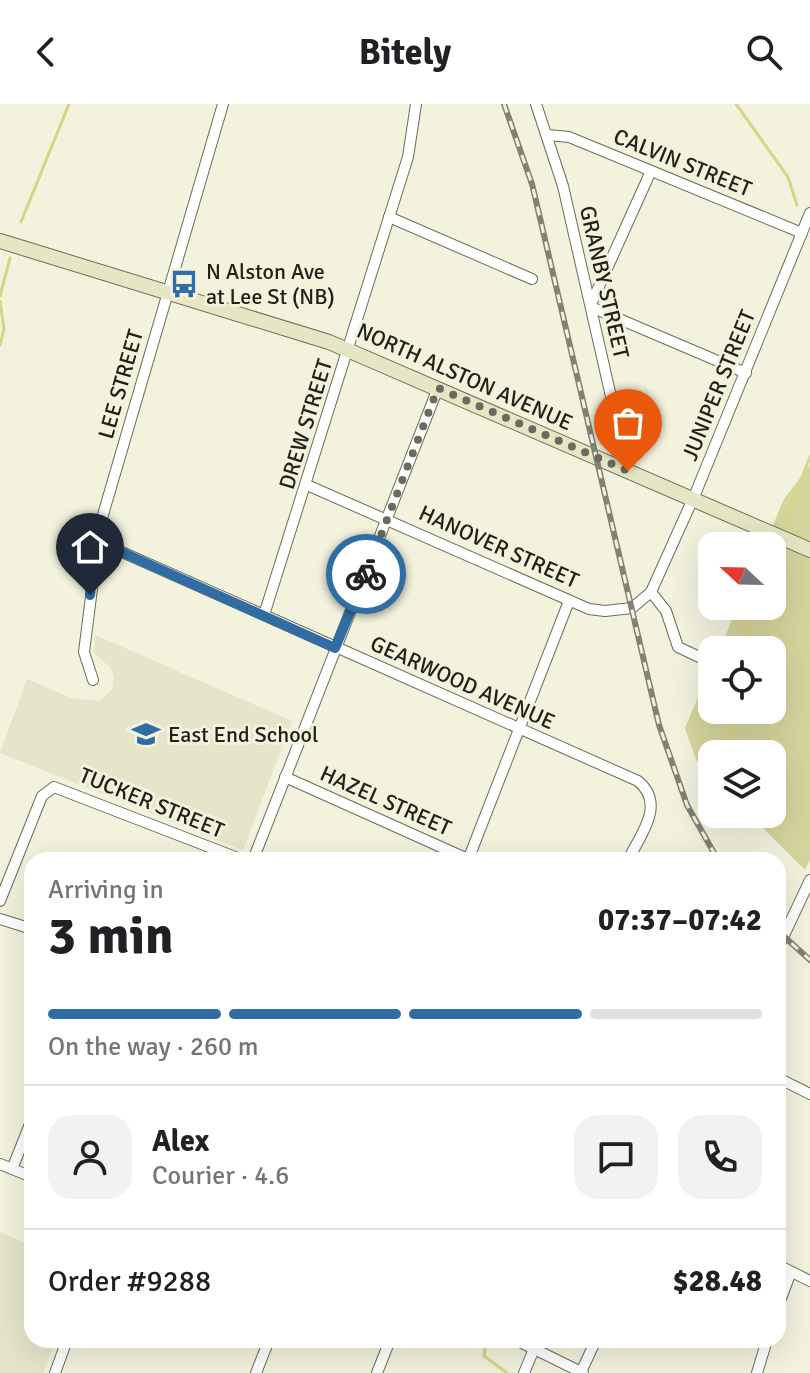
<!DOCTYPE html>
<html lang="en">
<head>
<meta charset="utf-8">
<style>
	body { margin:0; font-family:Signika,sans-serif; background:#f2f2f2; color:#202124; height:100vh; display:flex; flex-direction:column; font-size:30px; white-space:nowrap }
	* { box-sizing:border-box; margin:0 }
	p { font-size:26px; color:#757577 }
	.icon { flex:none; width:44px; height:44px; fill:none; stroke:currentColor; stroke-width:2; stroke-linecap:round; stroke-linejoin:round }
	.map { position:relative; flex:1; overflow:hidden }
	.details { position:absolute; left:24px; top:748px; width:762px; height:496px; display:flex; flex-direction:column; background:#fff; border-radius:24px; box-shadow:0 8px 32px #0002 }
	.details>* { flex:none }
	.needle { width:52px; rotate:292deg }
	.controls { position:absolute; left:698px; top:428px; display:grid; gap:16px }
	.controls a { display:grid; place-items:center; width:88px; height:88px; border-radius:16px; background:#fff; box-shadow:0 8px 32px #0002; font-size:40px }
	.pin { position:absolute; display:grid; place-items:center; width:68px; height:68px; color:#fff; margin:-82px -34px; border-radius:50% 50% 50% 0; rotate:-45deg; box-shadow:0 0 8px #0007 }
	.pin .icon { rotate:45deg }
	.courier { position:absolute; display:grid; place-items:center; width:80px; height:80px; margin:-40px; border:6px solid #2f6da4; border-radius:50%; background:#fff; color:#222; box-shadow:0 2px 10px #0007 }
	.summary em { font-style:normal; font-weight:700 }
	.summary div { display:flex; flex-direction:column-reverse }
	.summary { display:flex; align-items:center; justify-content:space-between; height:136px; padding:0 24px }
	h1 { font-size:52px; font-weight:700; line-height:60px }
	.bar { display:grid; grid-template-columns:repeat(4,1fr); gap:12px 8px; align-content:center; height:96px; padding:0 24px }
	.bar i { height:10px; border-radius:6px; background:#e0e0e0 }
	.bar .on { background:#2f6da4 }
	.bar p { grid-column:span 4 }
	.line { display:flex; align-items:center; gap:20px; padding:0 24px; border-top:2px solid #e0e0e0 }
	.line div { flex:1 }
	.round { display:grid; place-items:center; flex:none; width:84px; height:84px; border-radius:24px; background:#f2f2f2 }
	header { display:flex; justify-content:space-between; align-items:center; height:104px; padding:0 24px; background:#fff; font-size:36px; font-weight:700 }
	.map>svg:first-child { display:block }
</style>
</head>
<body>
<header><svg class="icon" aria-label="back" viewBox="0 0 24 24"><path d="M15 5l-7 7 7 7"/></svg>Bitely<svg class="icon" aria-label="search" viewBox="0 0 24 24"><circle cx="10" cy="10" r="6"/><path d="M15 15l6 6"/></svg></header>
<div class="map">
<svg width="810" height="1269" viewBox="0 0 810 1269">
	<rect width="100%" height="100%" fill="#f2f2dd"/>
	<g fill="#e5e5c9">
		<path d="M95,531L292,617L243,746L0,649L27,575L71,594L100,597L112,585L114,573L110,563L94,549Z"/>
		<path d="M0,1128L32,1142V1236H56L43,1269H0Z"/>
	</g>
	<path fill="#d5d49d" d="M810,361V756L805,766L749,710H772V650H712V672L696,656L685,624L712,561V606H772V546H719L738,502H772V442H764L784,395Z"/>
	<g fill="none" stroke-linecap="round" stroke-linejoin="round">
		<g stroke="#d7d584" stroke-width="3">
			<path d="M736,0L788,73L797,101"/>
			<path d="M21,118L69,0"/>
			<path d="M0,192L10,154"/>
			<path d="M0,197L4,225L0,241"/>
			<path d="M785,418L810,353"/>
			<path d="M748,546L751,502"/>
			<path d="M722,650L740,606"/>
			<path d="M704,684L712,669"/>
			<path d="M486,1236L484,1252L507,1269"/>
		</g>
		<defs>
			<g id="street">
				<path d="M536,0L563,82L628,367"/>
				<path d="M548,31L569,33L802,129"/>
				<path d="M389,113L532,175"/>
				<path d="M591,200L651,67"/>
				<path d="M591,203L746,269"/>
				<path d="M307,381L589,505L605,507L632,504L651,488L696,388L810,109"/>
				<path d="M97,437L638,677C666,700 641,730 628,756"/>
				<path d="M651,488L666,507L678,543L712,559"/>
				<path d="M264,511L408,53L416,0"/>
				<path d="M93,576L84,548L100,421L223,0"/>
				<path d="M285,673L470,756"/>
				<path d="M253,756L438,284"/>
				<path d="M468,756L569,497"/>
				<path d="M0,797L42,692L54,683L243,756"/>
				<path d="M0,815L32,825"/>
				<path d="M778,844L810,776"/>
				<path d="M778,974L810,990"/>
				<path d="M0,1060L32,1073"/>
				<path d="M12,1065L32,1015"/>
				<path d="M778,1161L810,1177"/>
				<path d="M778,1202L791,1168"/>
				<path d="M516,1236L583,1269"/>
				<path d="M581,1268L596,1236"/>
				<path d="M55,1269L67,1236"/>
				<path d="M256,1269L269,1236"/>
				<path d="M377,1269L390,1236"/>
				<path d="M524,1269L534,1245"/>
				<path d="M757,1269L767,1236"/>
			</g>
			<path id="secondary" d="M0,137L329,238L810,446"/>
		</defs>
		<use href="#street" stroke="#6c6c5a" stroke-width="12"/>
		<use href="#secondary" stroke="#6c6c5a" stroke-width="16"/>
		<use href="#street" stroke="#fff" stroke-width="10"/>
		<use href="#secondary" stroke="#e6e5c4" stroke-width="14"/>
		<defs>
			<g id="rail">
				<path d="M504,0L532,80L659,621L687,701L718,756"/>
				<path d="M778,827L810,856"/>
			</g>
		</defs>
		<use href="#rail" stroke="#838274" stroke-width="6"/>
		<use href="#rail" stroke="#f2f2dd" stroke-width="3" stroke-dasharray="9" stroke-linecap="butt"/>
	</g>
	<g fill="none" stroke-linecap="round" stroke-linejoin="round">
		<path stroke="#6b6a5e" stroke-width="8" stroke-dasharray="0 14.4" d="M366,470L438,284L628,367"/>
		<path stroke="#2f6da4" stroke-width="10" d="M90,491L97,437L335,544L366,470"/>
	</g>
	<defs>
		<symbol id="bus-bare" viewBox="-9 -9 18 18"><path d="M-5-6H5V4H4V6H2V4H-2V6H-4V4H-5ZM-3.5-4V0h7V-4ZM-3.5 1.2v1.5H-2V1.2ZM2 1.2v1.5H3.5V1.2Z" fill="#2f6da4" stroke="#f2f2dd" stroke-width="2.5" paint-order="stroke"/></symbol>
		<symbol id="school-bare" viewBox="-9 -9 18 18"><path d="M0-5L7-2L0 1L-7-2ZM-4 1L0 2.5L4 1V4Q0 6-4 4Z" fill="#2f6da4" stroke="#f2f2dd" stroke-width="2.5" paint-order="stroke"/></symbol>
	</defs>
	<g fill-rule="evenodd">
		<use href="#bus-bare" x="164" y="160" width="40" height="40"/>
		<use href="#school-bare" x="126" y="610" width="40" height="40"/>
	</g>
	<g text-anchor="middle" stroke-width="6" stroke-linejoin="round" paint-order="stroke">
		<g font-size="22" fill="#22211a" stroke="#f2f2dd">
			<text transform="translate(683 58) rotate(22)" y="8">CALVIN STREET</text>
			<text transform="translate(605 178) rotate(77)" y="8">GRANBY STREET</text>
			<text transform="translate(465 272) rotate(24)" y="8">NORTH ALSTON AVENUE</text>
			<text transform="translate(120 280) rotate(-74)" y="8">LEE STREET</text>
			<text transform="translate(718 281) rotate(-68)" y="8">JUNIPER STREET</text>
			<text transform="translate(305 320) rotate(-73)" y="8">DREW STREET</text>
			<text transform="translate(499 442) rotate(24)" y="8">HANOVER STREET</text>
			<text transform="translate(463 578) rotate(24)" y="8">GEARWOOD AVENUE</text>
			<text transform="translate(386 696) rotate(24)" y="8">HAZEL STREET</text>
			<text transform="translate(152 698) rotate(22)" y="8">TUCKER STREET</text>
		</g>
		<g font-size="22" fill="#22211a" stroke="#f2f2dd" text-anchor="start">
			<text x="206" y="175">N Alston Ave<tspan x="206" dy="25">at Lee St (NB)</tspan></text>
			<text x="168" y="638">East End School</text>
		</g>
	</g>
</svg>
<div class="controls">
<a><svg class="needle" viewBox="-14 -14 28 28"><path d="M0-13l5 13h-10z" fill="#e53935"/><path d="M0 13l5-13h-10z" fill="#757577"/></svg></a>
<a><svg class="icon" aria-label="locate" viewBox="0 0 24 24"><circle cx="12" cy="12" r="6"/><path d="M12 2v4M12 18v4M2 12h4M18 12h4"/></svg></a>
<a><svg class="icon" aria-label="layers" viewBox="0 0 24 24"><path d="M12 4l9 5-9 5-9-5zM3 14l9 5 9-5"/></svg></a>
</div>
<div class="pin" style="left:628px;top:367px;background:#ea580c"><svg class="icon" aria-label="bag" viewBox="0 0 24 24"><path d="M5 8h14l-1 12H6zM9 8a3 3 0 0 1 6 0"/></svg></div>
<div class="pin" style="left:90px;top:491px;background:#1f2937"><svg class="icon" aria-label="home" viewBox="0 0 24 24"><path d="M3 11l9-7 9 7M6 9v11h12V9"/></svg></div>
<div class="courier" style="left:366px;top:470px"><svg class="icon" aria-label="bike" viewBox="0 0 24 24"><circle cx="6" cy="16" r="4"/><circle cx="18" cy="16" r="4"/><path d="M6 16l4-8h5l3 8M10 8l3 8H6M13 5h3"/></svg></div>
<section class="details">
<div class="summary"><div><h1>3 min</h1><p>Arriving in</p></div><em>07:37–07:42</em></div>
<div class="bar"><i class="on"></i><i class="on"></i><i class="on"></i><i></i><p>On the way · 260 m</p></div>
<div class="line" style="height:144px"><a class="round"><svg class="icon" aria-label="person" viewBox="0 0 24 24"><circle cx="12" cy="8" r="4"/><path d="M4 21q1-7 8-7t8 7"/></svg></a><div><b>Alex</b><p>Courier · 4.6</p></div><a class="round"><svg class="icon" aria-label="chat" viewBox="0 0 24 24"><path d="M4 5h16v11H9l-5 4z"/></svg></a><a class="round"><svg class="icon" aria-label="phone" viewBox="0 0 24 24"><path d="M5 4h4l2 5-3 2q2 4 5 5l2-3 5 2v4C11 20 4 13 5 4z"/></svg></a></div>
<div class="line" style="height:104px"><div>Order #9288</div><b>$28.48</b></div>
</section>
</div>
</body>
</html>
